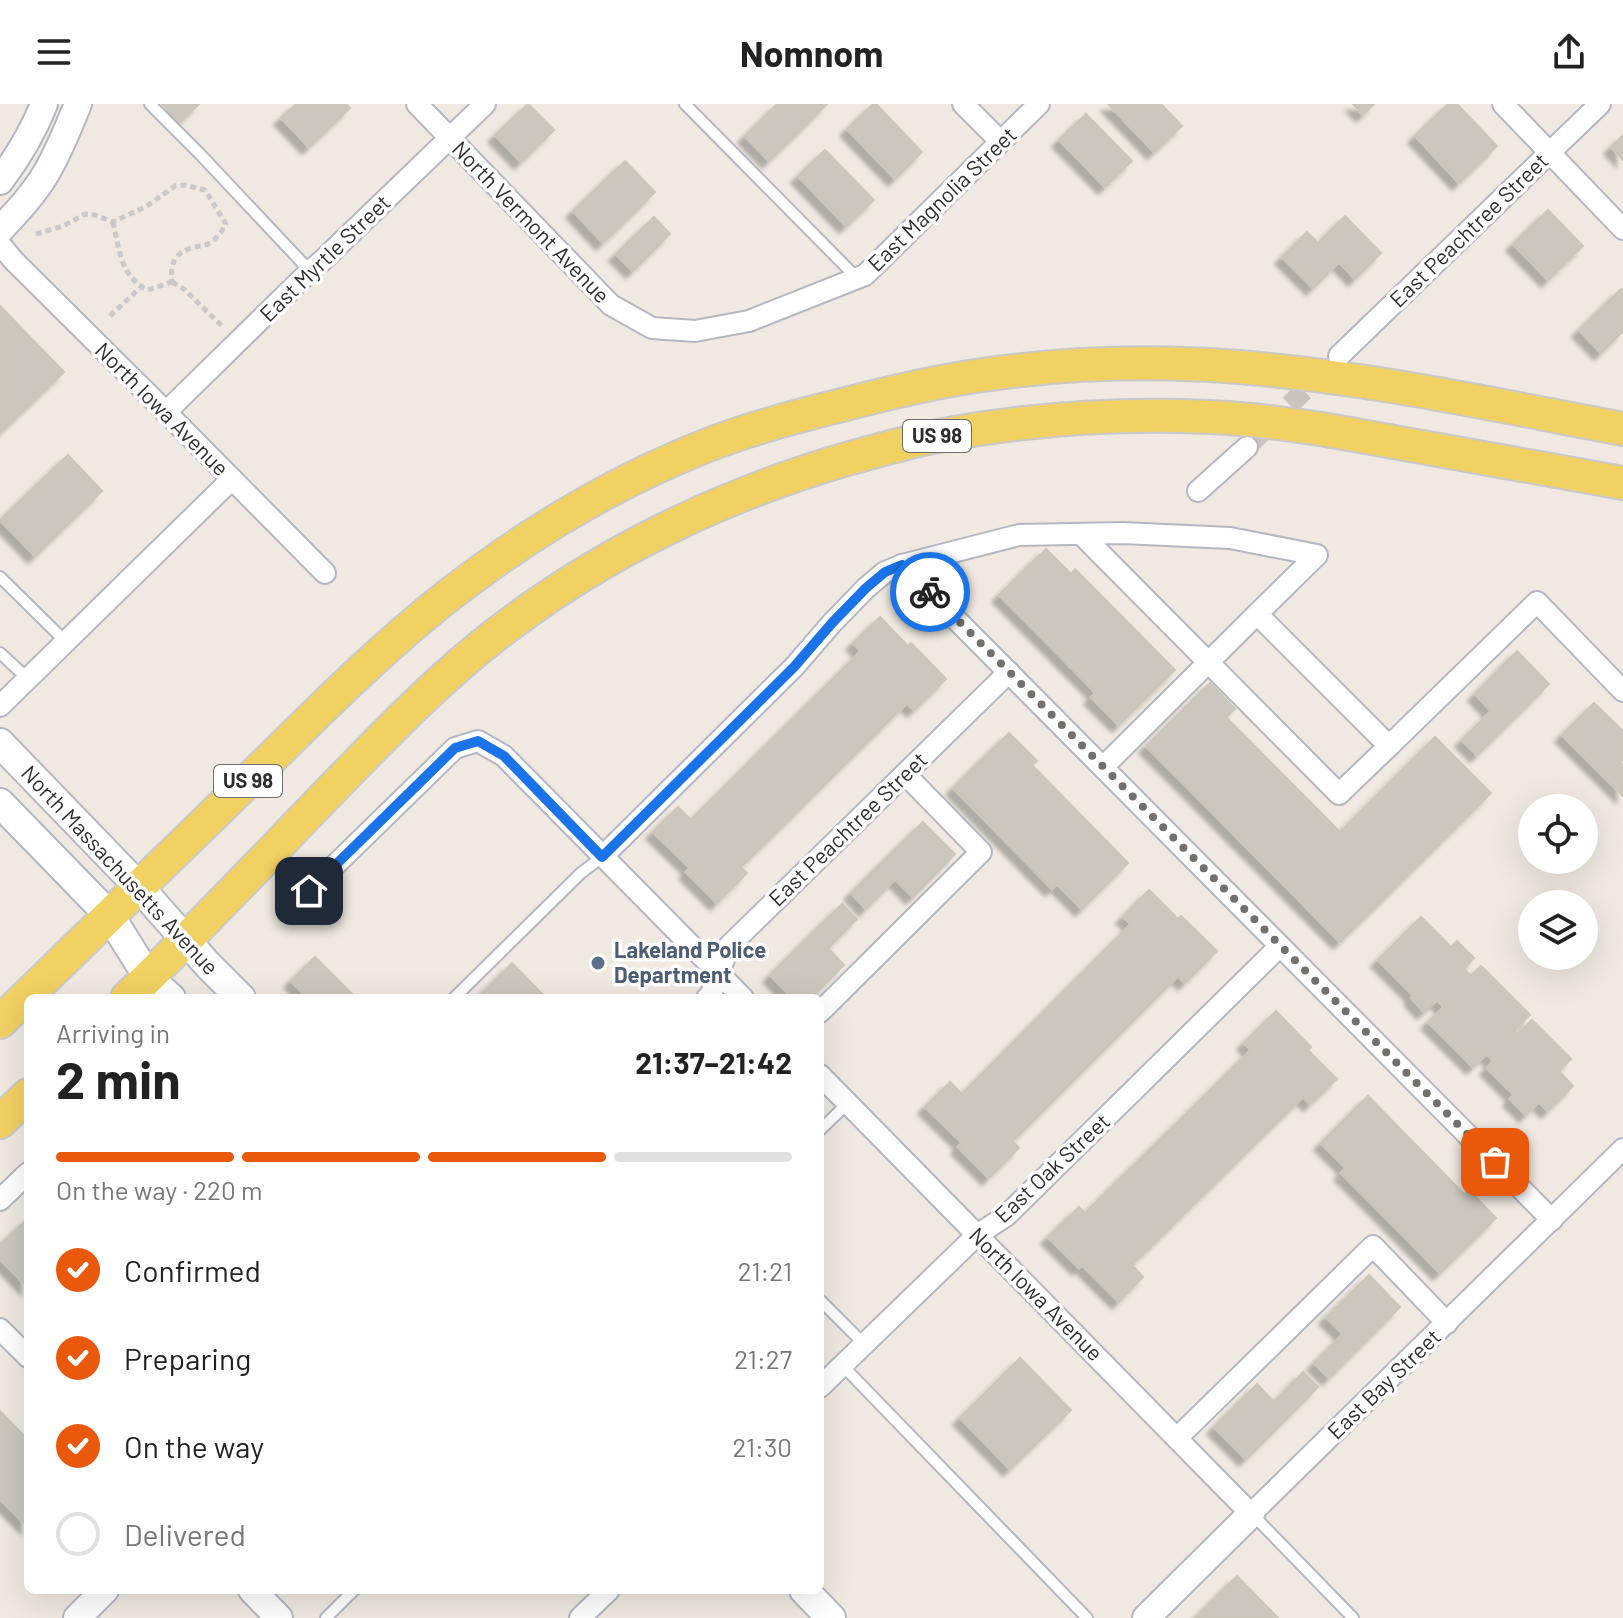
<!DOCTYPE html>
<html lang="en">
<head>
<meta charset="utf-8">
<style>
	body { margin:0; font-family:Barlow,sans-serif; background:#f2f2f2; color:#222; height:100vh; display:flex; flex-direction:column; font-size:30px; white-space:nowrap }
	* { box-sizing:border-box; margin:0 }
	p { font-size:26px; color:#767676 }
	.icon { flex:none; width:44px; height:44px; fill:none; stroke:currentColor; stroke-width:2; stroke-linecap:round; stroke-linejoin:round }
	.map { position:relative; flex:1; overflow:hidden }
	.side { position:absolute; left:24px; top:890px; width:800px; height:600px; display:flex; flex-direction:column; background:#fff; border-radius:12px; box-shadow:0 8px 32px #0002 }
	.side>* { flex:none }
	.controls { position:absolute; left:1518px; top:690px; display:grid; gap:16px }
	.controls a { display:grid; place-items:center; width:80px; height:80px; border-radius:50%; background:#fff; box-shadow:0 8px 32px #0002; font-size:40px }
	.pin { position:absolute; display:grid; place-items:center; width:68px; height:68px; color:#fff; margin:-34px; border-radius:16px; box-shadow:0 4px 12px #0006 }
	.courier { position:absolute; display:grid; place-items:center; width:80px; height:80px; margin:-40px; border:6px solid #1a73e8; border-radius:50%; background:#fff; color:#222; box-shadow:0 2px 10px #0007 }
	.summary em { font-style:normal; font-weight:700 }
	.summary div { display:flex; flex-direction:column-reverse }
	.summary { display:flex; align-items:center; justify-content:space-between; height:136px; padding:0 32px }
	h1 { font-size:52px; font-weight:700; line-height:60px }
	.bar { display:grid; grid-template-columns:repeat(4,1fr); gap:12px 8px; align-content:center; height:96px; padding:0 32px }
	.bar i { height:10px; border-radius:6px; background:#e0e0e0 }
	.bar .on { background:#ea580c }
	.bar p { grid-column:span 4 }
	ol { padding:0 32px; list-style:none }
	li { display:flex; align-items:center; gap:24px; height:88px }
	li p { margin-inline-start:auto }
	li .icon { padding:8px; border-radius:50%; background:#ea580c; color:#fff; stroke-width:4 }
	li:last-child { color:#767676 }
	li i { width:44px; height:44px; border:4px solid #e0e0e0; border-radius:50% }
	header { display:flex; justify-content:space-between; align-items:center; height:104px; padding:0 32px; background:#fff; font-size:36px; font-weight:700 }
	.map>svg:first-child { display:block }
</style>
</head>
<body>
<header><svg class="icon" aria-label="menu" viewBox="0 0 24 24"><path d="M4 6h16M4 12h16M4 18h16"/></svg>Nomnom<svg class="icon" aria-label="share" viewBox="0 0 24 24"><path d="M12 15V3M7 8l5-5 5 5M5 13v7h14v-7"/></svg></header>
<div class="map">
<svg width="1623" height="1514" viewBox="0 0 1623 1514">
	<defs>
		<filter id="shadow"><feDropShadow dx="-7" dy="7" stdDeviation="2" flood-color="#0004"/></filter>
	</defs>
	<rect width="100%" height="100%" fill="#efe9e1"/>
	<g fill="#cbc7bf" stroke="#cbc5ba" stroke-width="2" filter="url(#shadow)">
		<path d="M162,0H199L180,18Z"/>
		<path d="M296,0H346L350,4L309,43L281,14Z"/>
		<path d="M528,0L554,26L521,58L495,31Z"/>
		<path d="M777,0H827L769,57L745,32Z"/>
		<path d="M873,0H876L922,48L895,75L847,25Z"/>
		<path d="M1108,0H1161L1182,22L1154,48Z"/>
		<path d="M1353,0H1374L1363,11Z"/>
		<path d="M1448,0H1457L1497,42L1459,79L1415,32Z"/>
		<path d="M1086,10L1132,57L1105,83L1059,36Z"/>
		<path d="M1623,31V56L1611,43Z"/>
		<path d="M825,46L874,96L846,122L798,72Z"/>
		<path d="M625,57L655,88L603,139L573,107Z"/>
		<path d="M1548,106L1583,142L1548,176L1513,140Z"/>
		<path d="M1345,112L1381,149L1355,175L1339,158L1313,184L1282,153L1307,128L1318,139Z"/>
		<path d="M654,113L670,130L633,167L616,150Z"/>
		<path d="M1621,185L1623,187V227L1601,249L1579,226Z"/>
		<path d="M0,202L64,268L0,329Z"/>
		<path d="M68,351L102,387L35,452L0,416Z"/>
		<path d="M1046,445L1071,470L1075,465L1175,566L1119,621L1091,593L1096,589L999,491Z"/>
		<path d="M880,513L908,542L911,539L946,575L914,606L907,599L741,763L747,769L717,799L686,768L690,764L653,728L678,703L691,716L861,547L853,539Z"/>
		<path d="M1517,547L1549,580L1477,651L1462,636L1491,607L1475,590Z"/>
		<path d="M1210,579L1235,605L1226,613L1340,728L1435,633L1491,689L1340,838L1146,642Z"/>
		<path d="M1594,599L1623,627V655L1620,658L1623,662V692L1562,631Z"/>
		<path d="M1009,629L1037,657L1032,661L1128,759L1082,805L1057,780L1052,785L953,684Z"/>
		<path d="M923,718L955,750L913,793L895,775L866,805L851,789Z"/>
		<path d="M1149,786L1178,815L1181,812L1217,847L1185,879L1178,872L1013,1037L1019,1044L989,1074L958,1043L962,1039L925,1003L950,978L962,990L1131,820L1123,813Z"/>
		<path d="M842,800L857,815L828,844L844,861L811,894H792L770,871Z"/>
		<path d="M1421,813L1451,843L1457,837L1474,854L1464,865L1471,872L1481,862L1530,911L1514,926L1518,930L1532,916L1571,955L1559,967L1573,982L1548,1007L1539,998L1526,1011L1510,995L1514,991L1487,964L1493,957L1487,950L1473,963L1428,918L1444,903L1437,896L1424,908L1411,894L1414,892L1378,856Z"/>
		<path d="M315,853L356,894H308L291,877Z"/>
		<path d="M512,859L546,894H477Z"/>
		<path d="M1276,907L1311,943L1308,946L1337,975L1310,1000L1303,993L1132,1161L1143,1173L1119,1198L1082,1161L1079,1164L1048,1133L1079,1103L1085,1109L1251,946L1244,939Z"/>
		<path d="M1368,992L1464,1090L1469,1086L1496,1114L1440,1169L1341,1069L1346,1064L1321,1039Z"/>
		<path d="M28,1114V1184L0,1155V1141Z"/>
		<path d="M1369,1171L1400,1203L1329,1274L1314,1259L1343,1230L1326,1213Z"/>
		<path d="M1020,1254L1071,1306L1010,1365L960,1314Z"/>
		<path d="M1303,1268L1318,1283L1246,1355L1214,1323L1257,1280L1274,1298Z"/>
		<path d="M0,1307L28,1336V1423L0,1395Z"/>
		<path d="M1237,1472L1278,1514H1195Z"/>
	</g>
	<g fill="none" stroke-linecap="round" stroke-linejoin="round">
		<path stroke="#c8c4bd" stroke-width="20" stroke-dasharray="20 10" stroke-linecap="butt" d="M1247,343L1322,269"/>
		<defs>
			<g id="service">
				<path d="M150,0L199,49L310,167"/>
				<path d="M685,0L857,174"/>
				<path d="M0,473L65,537"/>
				<path d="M0,549L28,575"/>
				<path d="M454,894L581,769L602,753"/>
				<path d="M820,1026L848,999"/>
				<path d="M820,1196L864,1240"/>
				<path d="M842,1261L1087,1514"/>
				<path d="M1253,1411L1353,1514"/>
				<path d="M326,1514L354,1486"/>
			</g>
			<g id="minor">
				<path d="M417,0L611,201L652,224L695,227L749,217L865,171L1039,0"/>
				<path d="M963,0L1000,37"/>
				<path d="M1503,0L1623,125"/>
				<path d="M0,140L14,157L151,293L325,469"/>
				<path d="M1339,252L1600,0"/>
				<path d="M166,308L310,167L323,156L485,0"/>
				<path d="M1198,387L1247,343"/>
				<path d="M1081,430L1339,690L1389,642"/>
				<path d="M902,461L1552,1116"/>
				<path d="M0,602L232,375"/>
				<path d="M1103,663L1257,510"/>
				<path d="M602,753L794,563L832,519L866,484L885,468L902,461L1019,431L1123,429L1230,434L1317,451L1257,510L1389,642L1537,498L1623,587"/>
				<path d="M288,807L455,644L478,637L504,652L743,894"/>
				<path d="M707,894L711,890L729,842L1009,568"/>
				<path d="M820,908L981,748L905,670"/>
				<path d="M820,971L1251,1410L1623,1045"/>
				<path d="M0,1096L28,1069"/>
				<path d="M0,1225L28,1253"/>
				<path d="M820,1283L977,1131L1006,1112L1280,842"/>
				<path d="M1177,1334L1373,1142L1447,1219"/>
				<path d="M580,1514L609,1486"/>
			</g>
			<g id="tertiary">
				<path d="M0,77C18,53 33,28 44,0"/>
				<path d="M0,126C16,109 33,91 45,71C59,48 68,24 78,0"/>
				<path d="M252,1486L279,1514"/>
				<path d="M77,1514L105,1486"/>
				<path d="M1146,1514L1251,1410"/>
			</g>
			<g id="secondary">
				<path d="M0,639L140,784L207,860L241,894"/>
				<path d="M0,699L110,812L148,873L171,894"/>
				<path d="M804,1486L831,1514"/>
			</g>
			<g id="primary">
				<path d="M127,894C199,825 267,752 336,681C382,634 427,587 478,545C594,450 735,383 880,346C899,341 919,335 938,332C1027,315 1120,309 1210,313C1276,316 1340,328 1405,340C1477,353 1550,366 1623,379"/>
				<path d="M0,918C85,836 169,754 253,672C315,611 376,549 444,495C524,432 614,378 708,341C751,324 797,312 842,301C884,290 926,280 969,273C1057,259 1149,256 1238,263C1367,273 1495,301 1623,325"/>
				<path d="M0,1018L28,991"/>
			</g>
		</defs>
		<use href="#service" stroke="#b4b7c1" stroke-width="14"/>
		<use href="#minor" stroke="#b4b7c1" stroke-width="24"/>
		<use href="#tertiary" stroke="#b4b7c1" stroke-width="30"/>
		<use href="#secondary" stroke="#b4b7c1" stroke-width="32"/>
		<use href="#primary" stroke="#c9c9c9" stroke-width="36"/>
		<g stroke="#c9c9c9" stroke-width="5" stroke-dasharray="6 4" stroke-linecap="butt">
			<path d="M113,118C119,145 121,174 148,186L172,178"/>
			<path d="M36,130L63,122L85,110L95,111L113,118L147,102L175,82L185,81L205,86L226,120C222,127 216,136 208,140C204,142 199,142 195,143C175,148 170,158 172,178"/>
			<path d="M172,178L184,185L223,223"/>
			<path d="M110,212L141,183"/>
		</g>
		<use href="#service" stroke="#fff" stroke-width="10"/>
		<use href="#minor" stroke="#fff" stroke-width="20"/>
		<use href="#tertiary" stroke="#fff" stroke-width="26"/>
		<use href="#secondary" stroke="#fff" stroke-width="28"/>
		<use href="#primary" stroke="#f2d163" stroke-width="32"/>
	</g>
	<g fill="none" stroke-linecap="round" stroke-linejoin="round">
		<path stroke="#726f6d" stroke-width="8" stroke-dasharray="0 14.4" d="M930,488L1495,1058"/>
		<path stroke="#1a73e8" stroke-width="10" d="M309,787L455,644L478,637L504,652L602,753L794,563L832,519L866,484L885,468L902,461L930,488"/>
	</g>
	<circle fill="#5c6f8a" stroke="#fff" stroke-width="3" cx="598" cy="859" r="8"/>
	<g text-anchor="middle" stroke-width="7" stroke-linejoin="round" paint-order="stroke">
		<g fill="#fff" stroke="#6d6d6d" stroke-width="2">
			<rect x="903" y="316" width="68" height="32" rx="6"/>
			<rect x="214" y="661" width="68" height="32" rx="6"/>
		</g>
		<g font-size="20" font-weight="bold" fill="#2e2e2e">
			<text x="937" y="339">US 98</text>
			<text x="248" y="684">US 98</text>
		</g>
		<g font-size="22" fill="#2e2e2e" stroke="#fff">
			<text transform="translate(942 95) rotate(-44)" y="8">East Magnolia Street</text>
			<text transform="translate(531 118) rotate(46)" y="8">North Vermont Avenue</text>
			<text transform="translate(1469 126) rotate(-44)" y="8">East Peachtree Street</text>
			<text transform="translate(325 154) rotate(-44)" y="8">East Myrtle Street</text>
			<text transform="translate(162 305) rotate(45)" y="8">North Iowa Avenue</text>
			<text transform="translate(848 725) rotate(-44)" y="8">East Peachtree Street</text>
			<text transform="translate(120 766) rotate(47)" y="8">North Massachusetts Avenue</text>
			<text transform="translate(1052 1064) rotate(-43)" y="8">East Oak Street</text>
			<text transform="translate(1036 1190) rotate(45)" y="8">North Iowa Avenue</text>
			<text transform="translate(1384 1280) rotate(-44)" y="8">East Bay Street</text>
		</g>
		<g font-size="22" font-weight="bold" fill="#4e5e75" stroke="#fff" text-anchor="start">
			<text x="614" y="854">Lakeland Police<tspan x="614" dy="25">Department</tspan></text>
		</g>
	</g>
</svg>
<div class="controls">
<a><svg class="icon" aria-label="locate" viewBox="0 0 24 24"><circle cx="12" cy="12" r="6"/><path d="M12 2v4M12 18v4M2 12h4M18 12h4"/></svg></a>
<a><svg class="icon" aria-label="layers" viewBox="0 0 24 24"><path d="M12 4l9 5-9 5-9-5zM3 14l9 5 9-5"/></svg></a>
</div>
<div class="pin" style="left:1495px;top:1058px;background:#ea580c"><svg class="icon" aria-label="bag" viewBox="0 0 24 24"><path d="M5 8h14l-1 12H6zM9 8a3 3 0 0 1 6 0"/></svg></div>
<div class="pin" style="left:309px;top:787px;background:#1f2937"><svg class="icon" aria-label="home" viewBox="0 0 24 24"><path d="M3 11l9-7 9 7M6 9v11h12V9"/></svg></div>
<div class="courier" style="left:930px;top:488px"><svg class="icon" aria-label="bike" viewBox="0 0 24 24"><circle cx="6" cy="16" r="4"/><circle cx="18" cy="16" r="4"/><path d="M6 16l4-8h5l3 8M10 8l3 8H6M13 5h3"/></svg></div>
<section class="side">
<div class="summary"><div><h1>2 min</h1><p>Arriving in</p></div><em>21:37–21:42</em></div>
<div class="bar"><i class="on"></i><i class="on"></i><i class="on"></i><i></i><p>On the way · 220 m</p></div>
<ol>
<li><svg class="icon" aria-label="check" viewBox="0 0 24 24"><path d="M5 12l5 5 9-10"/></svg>Confirmed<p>21:21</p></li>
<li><svg class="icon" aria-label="check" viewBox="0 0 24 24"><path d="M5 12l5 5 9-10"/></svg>Preparing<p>21:27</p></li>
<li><svg class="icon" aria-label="check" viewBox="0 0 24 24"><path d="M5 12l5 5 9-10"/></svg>On the way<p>21:30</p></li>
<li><i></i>Delivered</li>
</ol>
</section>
</div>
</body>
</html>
